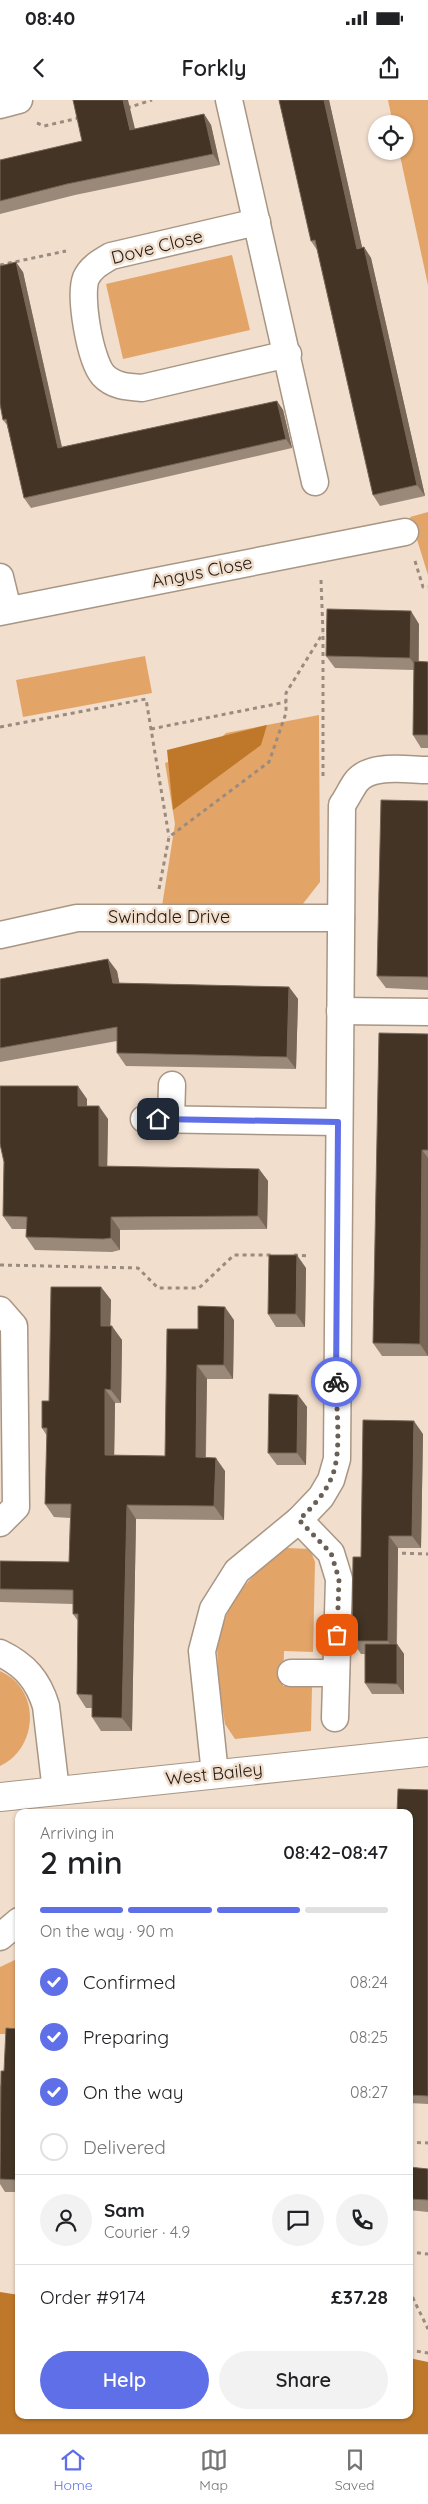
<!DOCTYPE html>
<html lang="en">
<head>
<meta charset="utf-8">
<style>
	body { margin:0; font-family:Quicksand,sans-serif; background:#f2f2f2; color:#202124; height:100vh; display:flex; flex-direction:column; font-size:19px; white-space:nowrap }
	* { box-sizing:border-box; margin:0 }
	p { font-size:16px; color:#757577 }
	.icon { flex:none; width:28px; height:28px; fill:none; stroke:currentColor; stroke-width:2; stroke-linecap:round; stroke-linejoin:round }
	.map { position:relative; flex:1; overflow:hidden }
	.side { position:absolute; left:15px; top:1709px; width:398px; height:610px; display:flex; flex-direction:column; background:#fff; border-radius:10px; box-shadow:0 1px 4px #0004 }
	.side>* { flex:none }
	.buttons { position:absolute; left:368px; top:15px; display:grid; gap:10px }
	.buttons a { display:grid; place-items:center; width:45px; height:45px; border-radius:50%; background:#fff; box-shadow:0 1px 4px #0004; font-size:25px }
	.pin { position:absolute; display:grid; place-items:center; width:42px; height:42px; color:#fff; margin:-21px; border-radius:10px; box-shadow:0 2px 8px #0006 }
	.courier { position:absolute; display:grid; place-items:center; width:50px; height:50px; margin:-25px; border:4px solid #5f6fe7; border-radius:50%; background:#fff; color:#222; box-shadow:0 1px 6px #0007 }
	.headline em { font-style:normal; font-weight:600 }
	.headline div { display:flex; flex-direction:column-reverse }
	.headline { display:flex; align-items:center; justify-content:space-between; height:85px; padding:0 25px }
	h1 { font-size:32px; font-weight:600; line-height:38px }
	.bar { display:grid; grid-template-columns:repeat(4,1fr); gap:8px 5px; align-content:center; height:60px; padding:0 25px }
	.bar i { height:6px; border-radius:4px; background:#e0e0e0 }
	.bar .active { background:#5f6fe7 }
	.bar p { grid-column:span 4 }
	.line { display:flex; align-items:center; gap:12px; padding:0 25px; border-top:1px solid #e0e0e0 }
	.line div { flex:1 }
	.round { display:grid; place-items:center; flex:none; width:52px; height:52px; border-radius:26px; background:#f2f2f2 }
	ol { padding:0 25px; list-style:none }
	li { display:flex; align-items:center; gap:15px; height:55px }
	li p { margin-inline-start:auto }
	li .icon { padding:5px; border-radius:50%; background:#5f6fe7; color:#fff; stroke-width:4 }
	li:last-child { color:#757577 }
	li i { width:28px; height:28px; border:2px solid #e0e0e0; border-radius:50% }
	.button { display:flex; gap:10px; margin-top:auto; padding:10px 25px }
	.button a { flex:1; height:58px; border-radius:30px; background:#5f6fe7; color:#fff; font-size:20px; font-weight:600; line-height:58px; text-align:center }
	.button a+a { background:#f2f2f2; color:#202124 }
	.status { display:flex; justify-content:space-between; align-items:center; height:35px; padding:0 25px; background:#fff; direction:ltr }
	.status svg { height:14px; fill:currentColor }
	header { display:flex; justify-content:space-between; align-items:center; height:65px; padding:0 25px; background:#fff; font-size:22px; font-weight:600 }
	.tab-bar { display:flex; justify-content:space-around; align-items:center; height:70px; border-top:1px solid #e0e0e0; background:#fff; font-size:14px; color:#757577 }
	.tab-bar a { display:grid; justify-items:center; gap:2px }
	.tab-bar .active { color:#5f6fe7 }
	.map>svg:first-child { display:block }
</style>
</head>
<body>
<div class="status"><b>08:40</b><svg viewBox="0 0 49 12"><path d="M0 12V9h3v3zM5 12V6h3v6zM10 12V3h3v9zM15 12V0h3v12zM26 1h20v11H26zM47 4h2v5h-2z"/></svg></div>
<header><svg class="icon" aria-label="back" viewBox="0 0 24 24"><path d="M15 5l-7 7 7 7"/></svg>Forkly<svg class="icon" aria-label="share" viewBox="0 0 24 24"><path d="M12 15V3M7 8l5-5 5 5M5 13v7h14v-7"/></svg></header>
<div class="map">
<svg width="428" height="2334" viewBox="0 0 428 2334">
	<rect width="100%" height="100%" fill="#f2decd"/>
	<g fill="#e3a468">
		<path d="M388,0H428V185L399,51H404V24H393Z"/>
		<path d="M232,155L250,230L123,259L106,184Z"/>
		<path d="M428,412V475L410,417Z"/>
		<path d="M145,556L152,593L23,617L16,580Z"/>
		<path d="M319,615L320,782L302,805L162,806L175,724L165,663L211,647L226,633Z"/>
		<path d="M287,1448L310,1449L315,1462L313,1552L284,1551L283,1586L312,1587L311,1631L235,1639L225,1624L219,1587L217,1546L222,1527L233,1498L275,1453Z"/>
		<path d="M0,1571C8,1575 16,1580 21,1588C39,1614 29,1653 0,1666Z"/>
		<path d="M19,1858V1934H0V1867Z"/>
	</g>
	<g fill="#bf7829">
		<path d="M267,625L261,645L173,710L167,650Z"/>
		<path d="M0,2192L19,2195V2315H409V2258L428,2262V2334H0Z"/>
	</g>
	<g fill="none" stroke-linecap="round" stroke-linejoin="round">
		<defs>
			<g id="minor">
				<path d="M229,0L315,382"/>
				<path d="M0,5L19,0"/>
				<path d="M257,122L111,156C101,162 91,167 86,178C79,196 90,260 103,275C113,286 127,287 142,288L288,254"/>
				<path d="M0,477L8,510"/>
				<path d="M0,512L405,432"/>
				<path d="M0,835L77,818H341"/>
				<path d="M340,911L428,912"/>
				<path d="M144,1019L338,1022"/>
				<path d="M171,1020L172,985"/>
				<path d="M0,1210L14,1226L16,1407L0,1423"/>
				<path d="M299,1420L331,1453L339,1479L335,1618"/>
				<path d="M0,1553C25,1565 38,1580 46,1606L56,1691"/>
				<path d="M291,1573H336"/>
				<path d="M215,1674L202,1551L213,1509L237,1471L299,1420L321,1397L331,1380L337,1359L342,705C347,698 351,689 356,682C370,663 407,670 428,670"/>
				<path d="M0,1837L19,1821"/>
			</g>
			<path id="tertiary" d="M0,1697L428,1652"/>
		</defs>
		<use href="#minor" stroke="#a89685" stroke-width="29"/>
		<use href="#tertiary" stroke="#a89685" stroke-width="30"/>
		<g stroke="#9a8b7f" stroke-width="3" stroke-dasharray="4 4" stroke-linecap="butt">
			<path d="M127,8L152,0"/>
			<path d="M37,23L44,26L79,18"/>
			<path d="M0,165L66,151"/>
			<path d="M415,461L423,487H428"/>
			<path d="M321,480L323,533V676"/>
			<path d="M0,627L146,599L169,737"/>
			<path d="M151,629L286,602"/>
			<path d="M159,789L169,737L269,662L286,613V593L323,533"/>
			<path d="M294,1155L308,1156"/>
			<path d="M0,1165L138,1168L158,1188H199L234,1155H273"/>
			<path d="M394,1453L428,1454"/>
			<path d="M409,2042L428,2043"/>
			<path d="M409,2152L428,2154"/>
			<path d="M409,2190L428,2229"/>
			<path d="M409,2250L428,2253"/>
		</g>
		<use href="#minor" stroke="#fff" stroke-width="26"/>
		<use href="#tertiary" stroke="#fff" stroke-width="28"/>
	</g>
	<g fill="#9a8979">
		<path d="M279,0H329L362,148L364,147L371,158L425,396L380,406L373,395L317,150L311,141Z"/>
		<path d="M204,14L211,25L220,65L75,95L0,114V60L135,29Z"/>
		<path d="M23,172L62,347L277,301L283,310L292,348L31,408L24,398L7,325L3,320Z"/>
		<path d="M419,524V561L428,562V648H421L413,635L414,570L335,568L326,556Z"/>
		<path d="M428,701V890L386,888L377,876Z"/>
		<path d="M117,871L119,883L289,887L298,899L296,969L126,966L117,953V941L0,962V879Z"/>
		<path d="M428,934V1256H382L373,1243Z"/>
		<path d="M87,999V1006L108,1019L107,1067L259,1069L268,1081L267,1129L120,1130V1150L112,1152L35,1150L26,1137L27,1129H12L3,1116L4,1062Z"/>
		<path d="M306,1168L305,1227H276L268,1214Z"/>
		<path d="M101,1187L111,1200L110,1226L122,1240L121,1303H115L114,1355L165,1356L198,1229L234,1220L233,1279H207L206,1357L225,1371L224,1420L136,1419L132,1631H101L92,1617V1608H86L77,1594L78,1521L73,1514V1504L0,1502V1461L69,1462L70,1418L54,1417L45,1404L47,1336L42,1328L49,1301Z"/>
		<path d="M298,1295L307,1307L306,1365H277L268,1353Z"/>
		<path d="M423,1334L421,1448H398L397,1544L404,1554V1594H372L365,1583V1554H361L352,1541L361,1457Z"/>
		<path d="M428,1690V2004L409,2003V1712Z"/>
		<path d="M19,1929V2092H5L0,2084V1987L4,1971Z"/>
		<path d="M409,2067L428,2069V2112L409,2110Z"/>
	</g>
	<g fill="#786757">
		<path d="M123,0H128L138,41L130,30Z"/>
		<path d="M324,0H329L365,160L357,149Z"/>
		<path d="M204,14L211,25L220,65L213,54Z"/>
		<path d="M364,147L371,158L425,396L417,385Z"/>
		<path d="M16,162L23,172L64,357L58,348Z"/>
		<path d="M277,301L283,310L292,348L286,339Z"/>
		<path d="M411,511L419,524L418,570L410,558Z"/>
		<path d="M108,859L117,871L122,896L113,883Z"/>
		<path d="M289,887L298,899L296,969L287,957Z"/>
		<path d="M78,986L87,999V1019L78,1006Z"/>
		<path d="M99,1006L108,1019L107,1079L99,1066Z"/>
		<path d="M422,1050L428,1058V1256L420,1244Z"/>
		<path d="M259,1069L268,1081L267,1129L258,1116Z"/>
		<path d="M111,1117L120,1130V1150L111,1138Z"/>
		<path d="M297,1155L306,1168L305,1227L296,1214Z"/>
		<path d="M101,1187L111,1200L110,1240L101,1226Z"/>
		<path d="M225,1207L234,1220L233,1279L224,1265Z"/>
		<path d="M112,1226L122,1240L121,1303L111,1290Z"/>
		<path d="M197,1265L207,1279L205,1371L196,1357Z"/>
		<path d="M105,1289L115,1303L114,1368L105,1355Z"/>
		<path d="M298,1295L307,1307L306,1365L297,1353Z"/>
		<path d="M414,1321L423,1334L421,1448L412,1436Z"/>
		<path d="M216,1358L225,1371L224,1420L214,1406Z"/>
		<path d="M127,1405L136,1419L132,1631L122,1618Z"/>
		<path d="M389,1436L398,1448L396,1554L388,1541Z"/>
		<path d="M397,1544L404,1554V1594L397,1584Z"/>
	</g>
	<g fill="#433425" stroke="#786757">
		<path d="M73,0H123L130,30L204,14L213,54L67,84L0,101V60L82,41Z"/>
		<path d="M279,0H324L357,149L364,147L417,385L373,395L315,140L311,141Z"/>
		<path d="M16,162L58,348L277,301L286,339L24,398L6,319L3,320L0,304V166Z"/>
		<path d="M327,509L411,511L410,558L326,556Z"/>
		<path d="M414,561L428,562V635H413Z"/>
		<path d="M381,700L428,701V877L377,876Z"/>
		<path d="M108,859L113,883L289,887L287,957L117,953V927L0,948V879Z"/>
		<path d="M379,933L428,934V1050H422L420,1244L373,1243Z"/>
		<path d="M0,986H78V1006H99V1066L259,1069L258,1116L111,1117V1138L103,1139L26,1137L27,1117L3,1116L4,1062L0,1044Z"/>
		<path d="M269,1155H297L296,1214H268Z"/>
		<path d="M51,1187H101V1226H112L111,1290L105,1289V1355L165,1356L167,1229H198V1206L225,1207L224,1265H197L196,1357L216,1358L214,1406L127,1405L122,1618L92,1617V1595L77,1594L78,1514H73V1490L0,1489V1461L69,1462L71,1404H45L47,1328H42V1301H49Z"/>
		<path d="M269,1294L298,1295L297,1353H268Z"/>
		<path d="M363,1320L414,1321L412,1436H389L388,1541H352L353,1457H361Z"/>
		<path d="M365,1544H397V1584L365,1583Z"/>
		<path d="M398,1689L428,1690V1996L409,1995V1712H397Z"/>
		<path d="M6,1928L19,1929V2080L0,2079L1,1971H4Z"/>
		<path d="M409,2067L428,2069V2100L409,2099Z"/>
	</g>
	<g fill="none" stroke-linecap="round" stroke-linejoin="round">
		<path stroke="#6a5f54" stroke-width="5" stroke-dasharray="0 9" d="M336,1282C336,1310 343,1356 330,1381C323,1396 311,1408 299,1420L331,1453L339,1479L337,1535"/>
		<path stroke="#5f6fe7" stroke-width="6" d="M158,1019L338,1022L336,1282"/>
	</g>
	<g text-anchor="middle" stroke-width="5" stroke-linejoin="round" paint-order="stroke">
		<g font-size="18" fill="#211a13" stroke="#f2decd">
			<text transform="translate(157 147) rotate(-14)" y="6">Dove Close</text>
			<text transform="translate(202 472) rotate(-11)" y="6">Angus Close</text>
			<text x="169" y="823">Swindale Drive</text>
			<text transform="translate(214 1674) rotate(-6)" y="6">West Bailey</text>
		</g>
	</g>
</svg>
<div class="buttons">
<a><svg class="icon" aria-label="locate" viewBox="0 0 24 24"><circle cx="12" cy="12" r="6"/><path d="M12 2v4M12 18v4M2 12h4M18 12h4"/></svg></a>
</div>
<div class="pin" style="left:337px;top:1535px;background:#ea580c"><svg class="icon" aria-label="bag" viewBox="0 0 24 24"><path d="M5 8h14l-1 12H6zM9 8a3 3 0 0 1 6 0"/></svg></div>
<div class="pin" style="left:158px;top:1019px;background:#1f2937"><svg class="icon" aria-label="home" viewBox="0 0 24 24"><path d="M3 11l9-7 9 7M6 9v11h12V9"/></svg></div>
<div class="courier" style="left:336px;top:1282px"><svg class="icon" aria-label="bike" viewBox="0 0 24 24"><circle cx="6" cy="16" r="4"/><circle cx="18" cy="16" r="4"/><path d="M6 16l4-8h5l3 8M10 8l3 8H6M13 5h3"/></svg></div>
<section class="side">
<div class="headline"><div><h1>2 min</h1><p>Arriving in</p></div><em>08:42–08:47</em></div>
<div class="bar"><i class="active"></i><i class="active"></i><i class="active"></i><i></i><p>On the way · 90 m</p></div>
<ol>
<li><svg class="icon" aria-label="check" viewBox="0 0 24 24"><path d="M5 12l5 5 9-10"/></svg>Confirmed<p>08:24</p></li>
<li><svg class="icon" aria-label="check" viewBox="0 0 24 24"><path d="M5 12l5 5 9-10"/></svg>Preparing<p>08:25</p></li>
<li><svg class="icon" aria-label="check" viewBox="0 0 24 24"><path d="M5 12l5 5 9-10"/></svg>On the way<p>08:27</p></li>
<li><i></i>Delivered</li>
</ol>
<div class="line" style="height:90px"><a class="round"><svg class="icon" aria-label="person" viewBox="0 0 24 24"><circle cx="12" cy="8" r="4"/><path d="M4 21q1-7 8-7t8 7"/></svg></a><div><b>Sam</b><p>Courier · 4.9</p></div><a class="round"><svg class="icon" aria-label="chat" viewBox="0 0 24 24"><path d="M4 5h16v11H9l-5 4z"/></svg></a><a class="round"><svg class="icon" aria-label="phone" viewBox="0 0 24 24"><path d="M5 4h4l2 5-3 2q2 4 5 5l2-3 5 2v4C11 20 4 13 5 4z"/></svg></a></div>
<div class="line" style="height:65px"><div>Order #9174</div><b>£37.28</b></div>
<div class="button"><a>Help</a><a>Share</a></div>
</section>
</div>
<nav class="tab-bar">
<a class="active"><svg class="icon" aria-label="home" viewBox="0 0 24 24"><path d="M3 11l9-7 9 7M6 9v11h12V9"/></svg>Home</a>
<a><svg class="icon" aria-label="map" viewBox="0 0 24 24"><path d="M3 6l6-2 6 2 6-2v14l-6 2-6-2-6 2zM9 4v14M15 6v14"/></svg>Map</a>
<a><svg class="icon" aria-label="saved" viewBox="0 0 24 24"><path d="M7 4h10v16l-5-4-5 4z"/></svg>Saved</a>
</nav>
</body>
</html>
